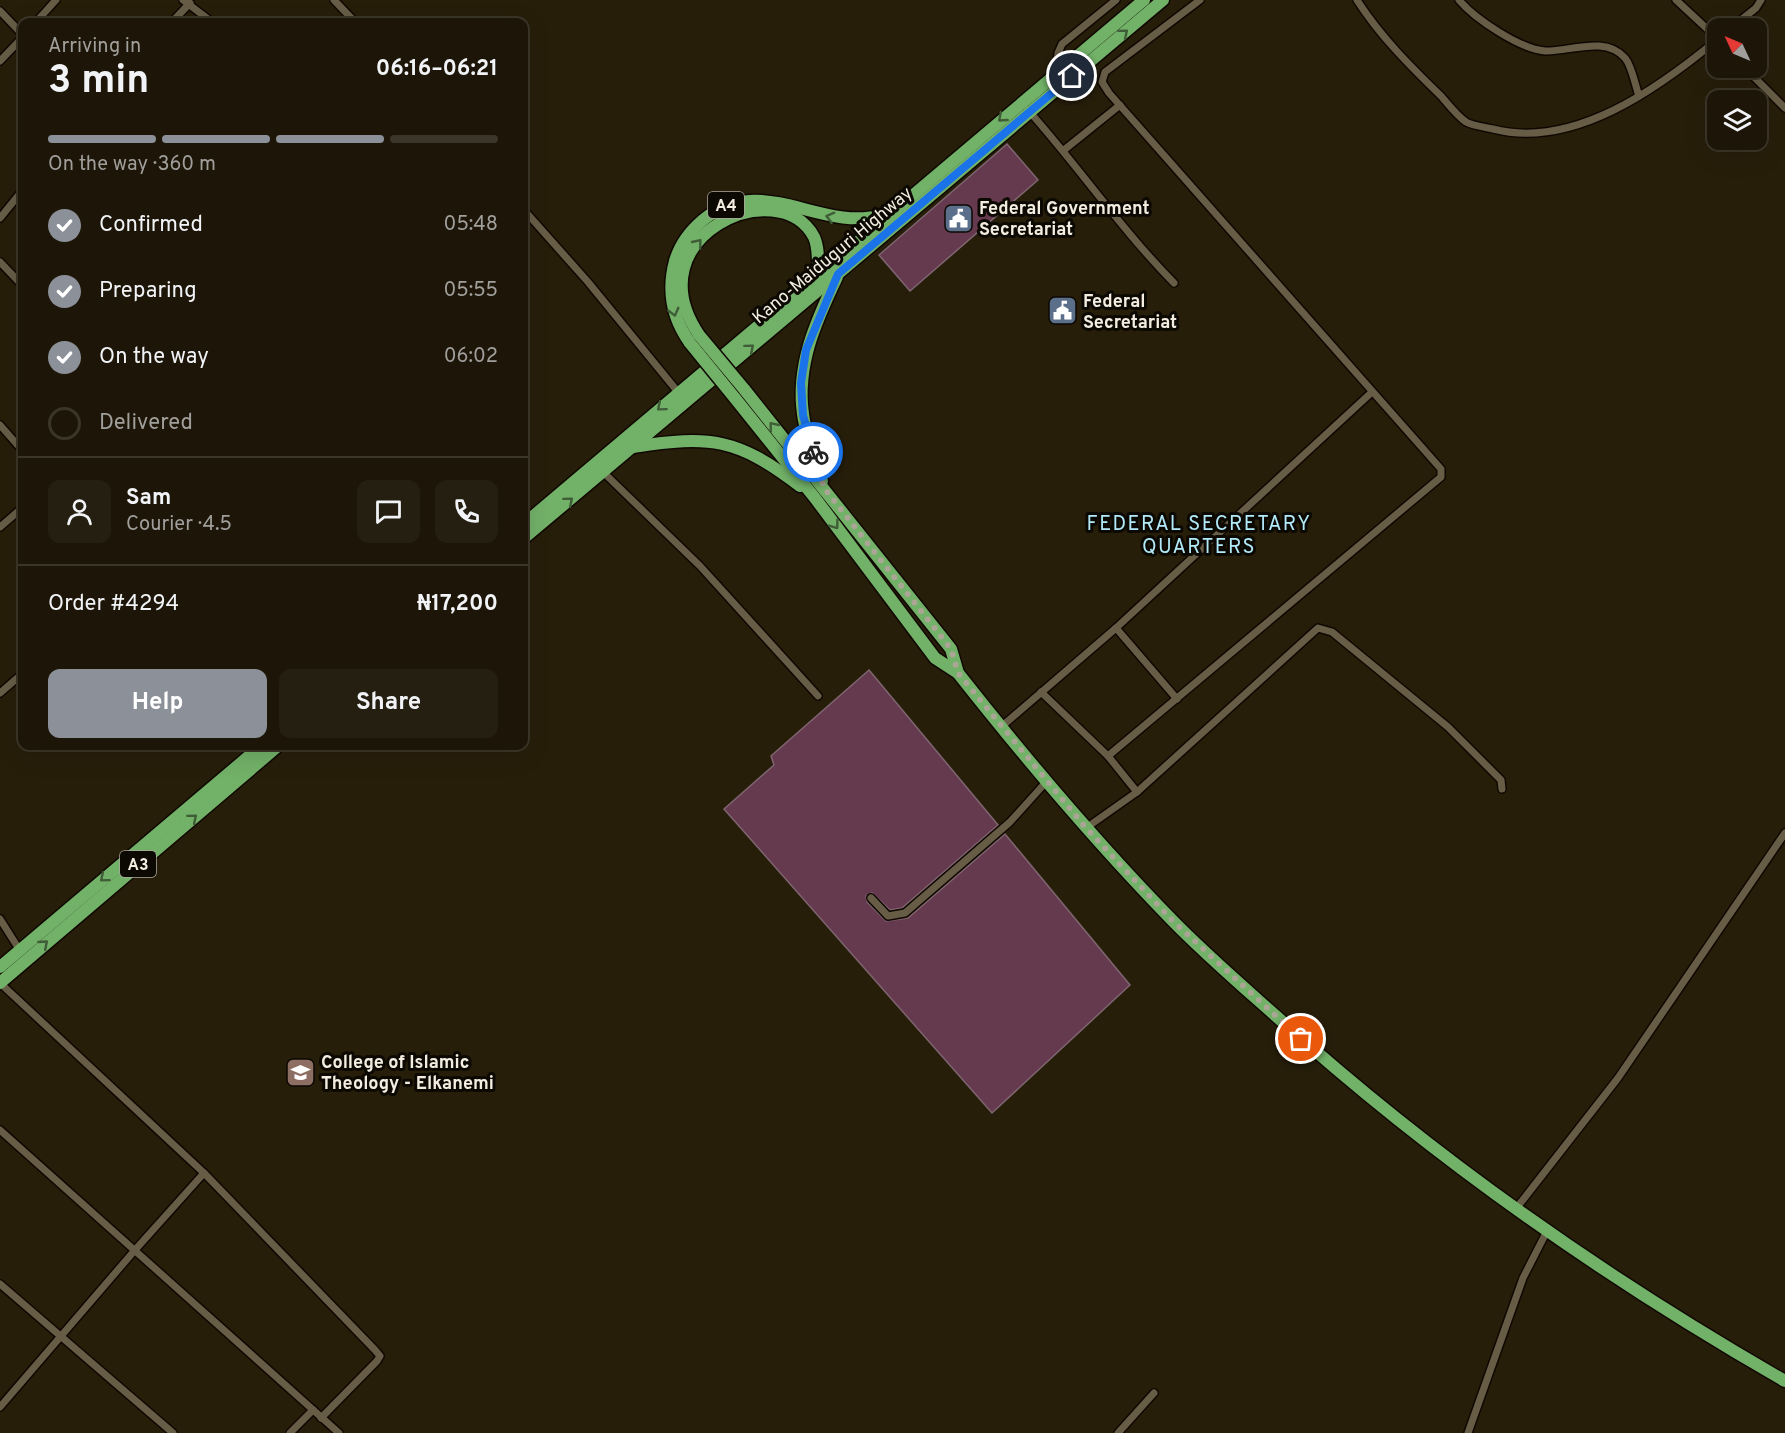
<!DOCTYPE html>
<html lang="en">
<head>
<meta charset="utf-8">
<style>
	body { margin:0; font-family:Overpass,sans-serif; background:#251f12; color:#f1f3f6; height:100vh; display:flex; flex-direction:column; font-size:22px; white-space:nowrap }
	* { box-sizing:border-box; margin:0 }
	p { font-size:20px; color:#a09f9c }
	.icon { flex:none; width:33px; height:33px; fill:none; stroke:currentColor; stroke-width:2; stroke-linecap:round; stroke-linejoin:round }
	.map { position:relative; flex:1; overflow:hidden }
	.panel { position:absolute; left:18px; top:18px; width:510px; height:732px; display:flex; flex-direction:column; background:#1d1608; border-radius:12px; box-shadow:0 6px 24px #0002,0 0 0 2px #3b3529 }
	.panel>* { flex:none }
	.needle { width:39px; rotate:314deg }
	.tools { position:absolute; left:1707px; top:18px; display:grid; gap:12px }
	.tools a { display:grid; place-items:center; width:60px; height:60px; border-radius:12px; background:#1d1608; box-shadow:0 6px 24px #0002,0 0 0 2px #3b3529; font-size:30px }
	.pin { position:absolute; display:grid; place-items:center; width:51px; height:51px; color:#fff; margin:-26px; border:3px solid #fff; border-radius:50%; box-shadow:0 2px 6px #0007 }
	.courier { position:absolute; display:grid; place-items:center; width:60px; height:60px; margin:-30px; border:4px solid #1a73e8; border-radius:50%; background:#fff; color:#222; box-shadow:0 2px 8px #0007 }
	.overview em { font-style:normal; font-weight:700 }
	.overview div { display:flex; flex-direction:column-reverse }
	.overview { display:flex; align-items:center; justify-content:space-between; height:102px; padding:0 30px }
	h1 { font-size:39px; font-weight:700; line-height:45px }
	.bar { display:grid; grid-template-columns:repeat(4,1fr); gap:9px 6px; align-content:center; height:72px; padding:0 30px }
	.bar i { height:8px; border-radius:4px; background:#3b3529 }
	.bar .on { background:#8c9099 }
	.bar p { grid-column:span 4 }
	.line { display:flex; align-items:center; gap:15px; padding:0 30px; border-top:2px solid #3b3529 }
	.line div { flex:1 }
	.round { display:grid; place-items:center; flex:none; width:63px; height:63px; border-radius:12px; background:#251f12 }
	ol { padding:0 30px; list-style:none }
	li { display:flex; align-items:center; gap:18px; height:66px }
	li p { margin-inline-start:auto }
	li .icon { padding:6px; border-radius:50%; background:#8c9099; color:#fff; stroke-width:4 }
	li:last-child { color:#a09f9c }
	li i { width:33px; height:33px; border:3px solid #3b3529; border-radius:50% }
	.primary-button { display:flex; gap:12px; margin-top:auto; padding:12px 30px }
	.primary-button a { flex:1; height:69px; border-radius:12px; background:#8c9099; color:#fff; font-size:24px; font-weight:700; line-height:69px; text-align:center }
	.primary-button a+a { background:#251f12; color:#f1f3f6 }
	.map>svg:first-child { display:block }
</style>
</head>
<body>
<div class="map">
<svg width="1785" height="1433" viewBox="0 0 1785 1433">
	<rect width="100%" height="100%" fill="#271e0a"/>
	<g fill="#653a4e" stroke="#7e6570" stroke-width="1.5">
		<path d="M1007,144L1038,180L910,291L879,255Z"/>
		<path d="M869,670L998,825L902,908L890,910L872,893L866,896L867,902L886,921L908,918L1005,834L1130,985L992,1113L724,809L774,765L771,756Z"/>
	</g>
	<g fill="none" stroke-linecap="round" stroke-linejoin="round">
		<defs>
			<g id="minor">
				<path d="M183,0L212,22"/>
				<path d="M334,0L355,22"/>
				<path d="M1357,0C1380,36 1410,66 1441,96C1448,104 1457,116 1466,122C1473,126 1485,127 1493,129C1573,150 1659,88 1718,39"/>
				<path d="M1459,0C1475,19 1520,49 1545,51C1569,52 1605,35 1625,58C1632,66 1635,85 1639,96"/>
				<path d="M1676,0L1718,39"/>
				<path d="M0,11L22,34"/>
				<path d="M36,22L56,0"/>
				<path d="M172,22L190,3"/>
				<path d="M1731,28L1756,8L1761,0"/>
				<path d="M0,61L22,38"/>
				<path d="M1745,68L1785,108"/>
				<path d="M1056,73L1058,53L1062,44L1116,0"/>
				<path d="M1028,110C1078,166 1121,229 1174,283"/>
				<path d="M1064,150L1120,105"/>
				<path d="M524,210L588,282L678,392"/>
				<path d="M0,218L22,191"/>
				<path d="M0,262L22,285"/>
				<path d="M0,425L22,450"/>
				<path d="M603,472L700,566L818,696"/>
				<path d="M0,527L22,508"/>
				<path d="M1116,628L1177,699"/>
				<path d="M1041,692L1108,756L1137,792"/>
				<path d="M0,693L22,674"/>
				<path d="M1001,727L1116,628L1372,392"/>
				<path d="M1108,756L1441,477V469L1109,93L1102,82L1105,72L1200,0"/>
				<path d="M1086,828L1137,792L1318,628L1332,632L1448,727L1501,780L1502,789"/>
				<path d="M871,898L888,916L905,913L1010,822L1047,781"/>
				<path d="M0,919L19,949"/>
				<path d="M0,983L204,1173L375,1350L380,1356L377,1361L321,1418"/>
				<path d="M0,1130L339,1433"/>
				<path d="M1515,1210L1618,1078L1785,833"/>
				<path d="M0,1284L173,1433"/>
				<path d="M0,1407L135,1250L204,1173"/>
				<path d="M290,1433L313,1410"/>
				<path d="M1118,1433L1154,1393"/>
				<path d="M1468,1433L1523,1278L1547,1231"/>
			</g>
			<g id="trunk">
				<path d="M699,335C632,236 779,171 814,237C819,248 818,262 818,274"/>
				<path d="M690,343C672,318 667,291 675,261C680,244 690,231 703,220C763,171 818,233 883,215"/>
				<path d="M744,389L951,649L958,673"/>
				<path d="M734,397L815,498L935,658L958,673C1025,758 1095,841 1171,919C1204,953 1240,984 1276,1016C1433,1158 1602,1276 1785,1381"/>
				<path d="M633,447C711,435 737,438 800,486"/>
				<path d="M822,481C815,460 806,437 803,414C796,365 816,321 837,277"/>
				<path d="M524,524L1144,0"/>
				<path d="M524,538L1163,0"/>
				<path d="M0,967L261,746"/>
				<path d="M0,983L278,746"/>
			</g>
		</defs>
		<use href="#minor" stroke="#100800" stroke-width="10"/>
		<use href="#trunk" stroke="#100800" stroke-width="15"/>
		<use href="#minor" stroke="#675d47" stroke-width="7"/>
		<use href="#trunk" stroke="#72b168" stroke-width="12"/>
		<defs>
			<g id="trunk-bridge">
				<path d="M699,335L744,389"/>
				<path d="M690,343L734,397"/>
			</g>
		</defs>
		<use href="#trunk-bridge" stroke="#100800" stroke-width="15" stroke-linecap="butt"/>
		<use href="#trunk-bridge" stroke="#72b168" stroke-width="12"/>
	</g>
	<defs><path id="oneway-chevron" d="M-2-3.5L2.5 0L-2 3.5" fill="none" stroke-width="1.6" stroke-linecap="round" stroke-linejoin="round" transform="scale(1.5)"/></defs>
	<g stroke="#3f5d36">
		<use href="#oneway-chevron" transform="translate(1124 33) rotate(-40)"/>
		<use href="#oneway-chevron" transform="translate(1002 118) rotate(139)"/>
		<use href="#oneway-chevron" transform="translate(830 217) rotate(-166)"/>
		<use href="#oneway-chevron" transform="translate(698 243) rotate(-51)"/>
		<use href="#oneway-chevron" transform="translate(674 312) rotate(75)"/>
		<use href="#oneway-chevron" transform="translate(750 348) rotate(-40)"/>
		<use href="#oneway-chevron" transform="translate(661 407) rotate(140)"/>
		<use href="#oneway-chevron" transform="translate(773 426) rotate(-129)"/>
		<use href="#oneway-chevron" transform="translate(569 501) rotate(-40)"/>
		<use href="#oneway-chevron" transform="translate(835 525) rotate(54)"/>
		<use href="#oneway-chevron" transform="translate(193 818) rotate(-40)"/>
		<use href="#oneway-chevron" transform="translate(104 878) rotate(140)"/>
		<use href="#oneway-chevron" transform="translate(44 944) rotate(-41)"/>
	</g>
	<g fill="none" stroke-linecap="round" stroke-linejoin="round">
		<path stroke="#aba595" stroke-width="6" stroke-dasharray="0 10.8" d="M813,452L824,488L951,649L958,673L1086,828L1172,920L1301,1039"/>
		<path stroke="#1a73e8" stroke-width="8" d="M813,452L803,415L801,383L806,350L838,274L1072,76"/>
	</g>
	<defs>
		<symbol id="civic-square" viewBox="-11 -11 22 22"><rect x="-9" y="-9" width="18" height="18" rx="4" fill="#5c6f8a" stroke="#0c0903"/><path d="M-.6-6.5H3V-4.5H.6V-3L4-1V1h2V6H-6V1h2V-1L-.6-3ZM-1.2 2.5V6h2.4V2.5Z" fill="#fff"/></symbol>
		<symbol id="school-square" viewBox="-11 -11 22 22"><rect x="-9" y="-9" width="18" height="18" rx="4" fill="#8d6e63" stroke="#0c0903"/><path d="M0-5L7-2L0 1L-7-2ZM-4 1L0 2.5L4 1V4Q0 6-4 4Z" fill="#fff"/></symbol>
	</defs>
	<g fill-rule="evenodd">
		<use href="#civic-square" x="942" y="202" width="33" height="33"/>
		<use href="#civic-square" x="1046" y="294" width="33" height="33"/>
		<use href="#school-square" x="284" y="1056" width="33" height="33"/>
	</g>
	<g text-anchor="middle" stroke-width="6" stroke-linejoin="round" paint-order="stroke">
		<g fill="#0c0903" stroke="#ada99e" stroke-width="1.5">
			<rect x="708" y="192" width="36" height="26" rx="4.5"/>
			<rect x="120" y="851" width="36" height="26" rx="4.5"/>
		</g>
		<g font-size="16" font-weight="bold" fill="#f2ede0">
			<text x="726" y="211">A4</text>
			<text x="138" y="870">A3</text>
		</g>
		<g font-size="18" font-weight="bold" fill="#f2ede0" stroke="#0c0903" text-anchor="start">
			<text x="979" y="214">Federal Government<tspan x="979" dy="21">Secretariat</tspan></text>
			<text x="1083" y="307">Federal<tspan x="1083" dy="21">Secretariat</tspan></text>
			<text x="321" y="1068">College of Islamic<tspan x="321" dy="21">Theology - Elkanemi</tspan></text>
		</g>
		<g font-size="18" fill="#f2ede0" stroke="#0c0903">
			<text transform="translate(832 255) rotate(-40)" y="6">Kano-Maiduguri Highway</text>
		</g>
		<g font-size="20" letter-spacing="1.5" fill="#b3eafa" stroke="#0c0903">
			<text x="1199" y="530">FEDERAL SECRETARY<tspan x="1199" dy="23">QUARTERS</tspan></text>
		</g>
	</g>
</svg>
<div class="tools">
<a><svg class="needle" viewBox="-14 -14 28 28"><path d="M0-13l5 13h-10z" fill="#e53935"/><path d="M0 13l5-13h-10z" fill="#a09f9c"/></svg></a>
<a><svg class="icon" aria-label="layers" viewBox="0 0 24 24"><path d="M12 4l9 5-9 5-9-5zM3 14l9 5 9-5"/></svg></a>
</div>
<div class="pin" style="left:1301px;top:1039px;background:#ea580c"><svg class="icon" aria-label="bag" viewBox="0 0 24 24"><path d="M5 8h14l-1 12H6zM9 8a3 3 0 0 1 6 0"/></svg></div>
<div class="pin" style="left:1072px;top:76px;background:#1f2937"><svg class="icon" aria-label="home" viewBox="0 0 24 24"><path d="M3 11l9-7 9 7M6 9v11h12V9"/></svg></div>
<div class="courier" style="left:813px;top:452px"><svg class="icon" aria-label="bike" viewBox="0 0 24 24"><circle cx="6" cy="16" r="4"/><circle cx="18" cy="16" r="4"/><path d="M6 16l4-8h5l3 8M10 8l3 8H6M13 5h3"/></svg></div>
<section class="panel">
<div class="overview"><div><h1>3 min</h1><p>Arriving in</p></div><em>06:16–06:21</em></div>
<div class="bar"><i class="on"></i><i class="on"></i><i class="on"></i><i></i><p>On the way · 360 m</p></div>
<ol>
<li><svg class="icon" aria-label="check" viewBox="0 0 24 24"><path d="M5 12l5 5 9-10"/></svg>Confirmed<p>05:48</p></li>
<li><svg class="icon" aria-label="check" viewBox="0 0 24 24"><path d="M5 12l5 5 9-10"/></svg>Preparing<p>05:55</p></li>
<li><svg class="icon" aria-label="check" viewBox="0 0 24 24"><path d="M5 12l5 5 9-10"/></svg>On the way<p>06:02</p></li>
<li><i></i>Delivered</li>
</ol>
<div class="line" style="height:108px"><a class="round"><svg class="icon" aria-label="person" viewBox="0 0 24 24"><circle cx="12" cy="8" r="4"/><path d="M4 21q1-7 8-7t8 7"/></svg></a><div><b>Sam</b><p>Courier · 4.5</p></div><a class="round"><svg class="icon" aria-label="chat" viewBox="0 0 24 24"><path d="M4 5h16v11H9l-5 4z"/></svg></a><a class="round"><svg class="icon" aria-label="phone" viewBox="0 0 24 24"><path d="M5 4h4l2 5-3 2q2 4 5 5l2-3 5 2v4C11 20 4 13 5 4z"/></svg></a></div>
<div class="line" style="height:78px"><div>Order #4294</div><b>₦17,200</b></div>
<div class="primary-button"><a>Help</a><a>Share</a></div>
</section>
</div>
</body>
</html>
